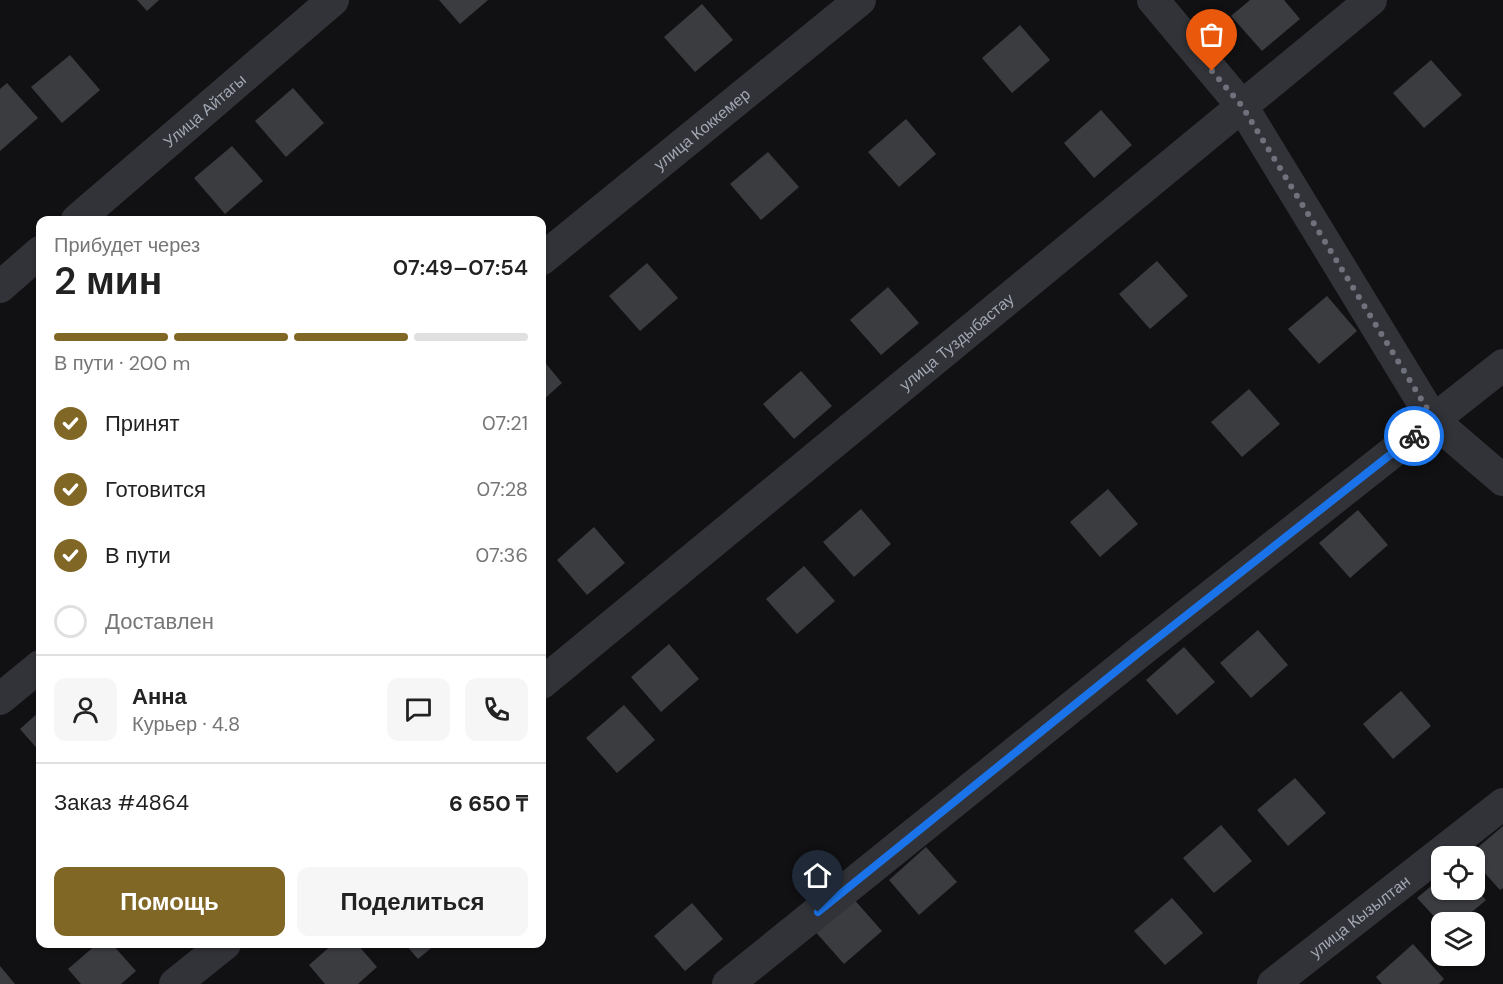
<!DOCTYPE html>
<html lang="ru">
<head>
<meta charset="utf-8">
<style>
	body { margin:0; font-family:"DM Sans",sans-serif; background:#f6f6f6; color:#222; height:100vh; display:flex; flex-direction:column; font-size:22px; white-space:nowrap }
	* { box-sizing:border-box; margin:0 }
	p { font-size:20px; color:#767676 }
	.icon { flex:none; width:33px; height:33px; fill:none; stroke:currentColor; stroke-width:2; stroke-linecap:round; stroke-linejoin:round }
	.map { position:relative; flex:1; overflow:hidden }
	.sheet { position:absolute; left:36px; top:216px; width:510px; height:732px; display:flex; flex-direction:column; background:#fff; border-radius:12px; box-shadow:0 2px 4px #0004 }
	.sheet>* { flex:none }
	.buttons { position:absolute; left:1431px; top:846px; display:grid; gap:12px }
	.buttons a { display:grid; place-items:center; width:54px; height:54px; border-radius:12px; background:#fff; box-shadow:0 2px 4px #0004; font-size:30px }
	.pin { position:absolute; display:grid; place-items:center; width:51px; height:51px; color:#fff; margin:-62px -26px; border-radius:50% 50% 50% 0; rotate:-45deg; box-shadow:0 0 6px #0007 }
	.pin .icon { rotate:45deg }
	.courier { position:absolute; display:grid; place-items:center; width:60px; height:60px; margin:-30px; border:4px solid #1a73e8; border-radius:50%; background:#fff; color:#222; box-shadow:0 2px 8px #0007 }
	.overview em { font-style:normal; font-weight:600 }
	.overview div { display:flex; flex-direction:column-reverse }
	.overview { display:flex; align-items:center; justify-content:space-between; height:102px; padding:0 18px }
	h1 { font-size:39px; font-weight:600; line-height:45px }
	.bar { display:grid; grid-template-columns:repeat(4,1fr); gap:9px 6px; align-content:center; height:72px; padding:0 18px }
	.bar i { height:8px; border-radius:4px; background:#e0e0e0 }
	.bar .active { background:#806725 }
	.bar p { grid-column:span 4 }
	.line { display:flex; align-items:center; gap:15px; padding:0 18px; border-top:2px solid #e0e0e0 }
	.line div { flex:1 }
	.round { display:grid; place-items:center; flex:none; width:63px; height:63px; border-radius:12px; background:#f6f6f6 }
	ol { padding:0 18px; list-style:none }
	li { display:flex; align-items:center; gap:18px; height:66px }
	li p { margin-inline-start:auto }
	li .icon { padding:6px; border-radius:50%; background:#806725; color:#fff; stroke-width:4 }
	li:last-child { color:#767676 }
	li i { width:33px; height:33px; border:3px solid #e0e0e0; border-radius:50% }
	.cta { display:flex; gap:12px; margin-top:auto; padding:12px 18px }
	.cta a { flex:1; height:69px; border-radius:12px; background:#806725; color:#fff; font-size:24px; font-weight:600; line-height:69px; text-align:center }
	.cta a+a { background:#f6f6f6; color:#222 }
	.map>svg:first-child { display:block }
</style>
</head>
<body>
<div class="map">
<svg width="1503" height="984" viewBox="0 0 1503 984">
	<rect width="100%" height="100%" fill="#111113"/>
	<g fill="#3b3c40">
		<path d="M137,0H159L147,11Z"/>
		<path d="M439,0H488L460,24Z"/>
		<path d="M1250,0H1284L1300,19L1262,51L1231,16Z"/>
		<path d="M702,4L733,40L695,72L664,37Z"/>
		<path d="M1020,25L1050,60L1012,93L982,58Z"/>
		<path d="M70,55L100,90L62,123L31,87Z"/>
		<path d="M1431,60L1462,95L1424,128L1393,93Z"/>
		<path d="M7,83L38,118L0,151V89Z"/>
		<path d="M293,88L324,123L286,157L255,121Z"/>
		<path d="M1101,110L1132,145L1094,178L1064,143Z"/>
		<path d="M906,119L936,154L899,187L868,152Z"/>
		<path d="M232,146L263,181L225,214L194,178Z"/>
		<path d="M768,152L799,187L761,220L730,184Z"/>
		<path d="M1157,261L1188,296L1150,329L1119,294Z"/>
		<path d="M647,263L678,298L640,331L609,296Z"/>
		<path d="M888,287L919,323L881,355L850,320Z"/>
		<path d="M1327,296L1357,331L1319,364L1288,329Z"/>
		<path d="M542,359L562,383L542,401Z"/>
		<path d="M801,371L832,406L794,439L763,404Z"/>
		<path d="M1249,389L1280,424L1242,457L1211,422Z"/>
		<path d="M1108,489L1138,524L1100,557L1070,522Z"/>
		<path d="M861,509L891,544L854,577L823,542Z"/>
		<path d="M1358,510L1388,545L1350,578L1319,543Z"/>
		<path d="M594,527L625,563L587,595L557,560Z"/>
		<path d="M804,566L835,601L797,634L766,599Z"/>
		<path d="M1258,630L1288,665L1251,698L1220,663Z"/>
		<path d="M669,644L699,679L661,712L631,677Z"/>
		<path d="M1184,647L1215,682L1177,715L1146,680Z"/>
		<path d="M1401,691L1431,726L1393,759L1363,724Z"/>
		<path d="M624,705L655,740L617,773L586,738Z"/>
		<path d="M40,711V752L20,729Z"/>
		<path d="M1295,778L1326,813L1288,846L1257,810Z"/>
		<path d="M1221,825L1252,861L1214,893L1183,858Z"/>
		<path d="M1503,826V888L1500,890L1474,861V856L1469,855Z"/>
		<path d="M926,847L957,882L919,915L889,880Z"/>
		<path d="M1442,877V890H1474V887L1486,900L1460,922H1442V925L1417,898Z"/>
		<path d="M851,896L882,931L844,964L813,929Z"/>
		<path d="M1172,898L1203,933L1165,965L1134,931Z"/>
		<path d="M692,903L723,939L685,971L654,936Z"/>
		<path d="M97,944H112L136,971L121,984H81L68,969Z"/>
		<path d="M333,944H357L377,967L358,984H325L309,965Z"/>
		<path d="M405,944H436L418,959Z"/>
		<path d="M1413,944L1444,979L1439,984H1382L1376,977Z"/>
		<path d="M0,966L15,984H0Z"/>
	</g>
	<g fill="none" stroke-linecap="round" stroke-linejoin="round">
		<g stroke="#323338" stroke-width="32">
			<path d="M1153,0L1242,106L1434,421L1503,480"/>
			<path id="s1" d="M77,220L333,0"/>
			<path id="s2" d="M542,259L860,0"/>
			<path d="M0,287L40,252"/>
			<path id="s3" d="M542,683L1371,0"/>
			<path d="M0,699L40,666"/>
			<path d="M175,984L225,944"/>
			<path d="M728,984L1141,651L1503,365"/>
			<path id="s4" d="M1273,984L1503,804"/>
		</g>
	</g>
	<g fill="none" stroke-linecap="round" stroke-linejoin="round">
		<path stroke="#6f727c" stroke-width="6" stroke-dasharray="0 10.8" d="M1212,71L1242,106L1434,420L1414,436"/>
		<path stroke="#1a73e8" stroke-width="8" d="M818,912L1141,651L1414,436"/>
	</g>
	<g text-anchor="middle" stroke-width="5" stroke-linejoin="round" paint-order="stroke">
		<g font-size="16" fill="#a2a7b4" stroke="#0c0c0e">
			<text dy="6" stroke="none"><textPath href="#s1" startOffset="168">Улица Айтагы</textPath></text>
			<text dy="6" stroke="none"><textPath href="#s2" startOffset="206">улица Коккемер</textPath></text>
			<text dy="6" stroke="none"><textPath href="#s3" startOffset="537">улица Туздыбастау</textPath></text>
			<text dy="6" stroke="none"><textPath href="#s4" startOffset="110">улица Кызылтан</textPath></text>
		</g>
	</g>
</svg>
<div class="buttons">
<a><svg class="icon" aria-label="locate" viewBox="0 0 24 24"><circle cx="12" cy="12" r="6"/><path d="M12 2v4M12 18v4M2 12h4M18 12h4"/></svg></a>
<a><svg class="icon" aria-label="layers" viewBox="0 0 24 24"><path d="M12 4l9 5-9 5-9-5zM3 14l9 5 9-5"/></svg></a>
</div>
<div class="pin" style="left:1212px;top:71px;background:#ea580c"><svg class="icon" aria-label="bag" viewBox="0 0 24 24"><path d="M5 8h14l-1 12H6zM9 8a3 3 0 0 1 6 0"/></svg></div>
<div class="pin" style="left:818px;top:912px;background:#1f2937"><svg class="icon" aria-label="home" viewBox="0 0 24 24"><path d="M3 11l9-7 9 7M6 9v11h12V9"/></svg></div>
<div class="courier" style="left:1414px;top:436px"><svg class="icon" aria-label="bike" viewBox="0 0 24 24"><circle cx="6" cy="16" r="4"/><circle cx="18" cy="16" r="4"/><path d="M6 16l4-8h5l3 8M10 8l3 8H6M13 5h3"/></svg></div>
<section class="sheet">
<div class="overview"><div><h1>2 мин</h1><p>Прибудет через</p></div><em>07:49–07:54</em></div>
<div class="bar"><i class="active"></i><i class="active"></i><i class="active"></i><i></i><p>В пути · 200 m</p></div>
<ol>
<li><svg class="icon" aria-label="check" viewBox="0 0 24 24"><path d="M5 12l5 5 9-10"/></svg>Принят<p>07:21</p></li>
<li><svg class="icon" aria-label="check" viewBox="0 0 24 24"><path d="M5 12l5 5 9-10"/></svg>Готовится<p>07:28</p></li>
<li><svg class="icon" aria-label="check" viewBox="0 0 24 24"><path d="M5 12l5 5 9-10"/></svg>В пути<p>07:36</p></li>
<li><i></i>Доставлен</li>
</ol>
<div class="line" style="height:108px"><a class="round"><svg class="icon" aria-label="person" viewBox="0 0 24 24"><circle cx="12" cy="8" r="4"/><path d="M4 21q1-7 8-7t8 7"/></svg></a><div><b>Анна</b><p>Курьер · 4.8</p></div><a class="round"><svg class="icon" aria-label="chat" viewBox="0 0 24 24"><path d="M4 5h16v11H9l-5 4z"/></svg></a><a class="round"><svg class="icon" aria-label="phone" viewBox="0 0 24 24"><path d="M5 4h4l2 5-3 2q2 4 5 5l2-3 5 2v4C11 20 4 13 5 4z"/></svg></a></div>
<div class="line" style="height:78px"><div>Заказ #4864</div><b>6 650 ₸</b></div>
<div class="cta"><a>Помощь</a><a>Поделиться</a></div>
</section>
</div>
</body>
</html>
